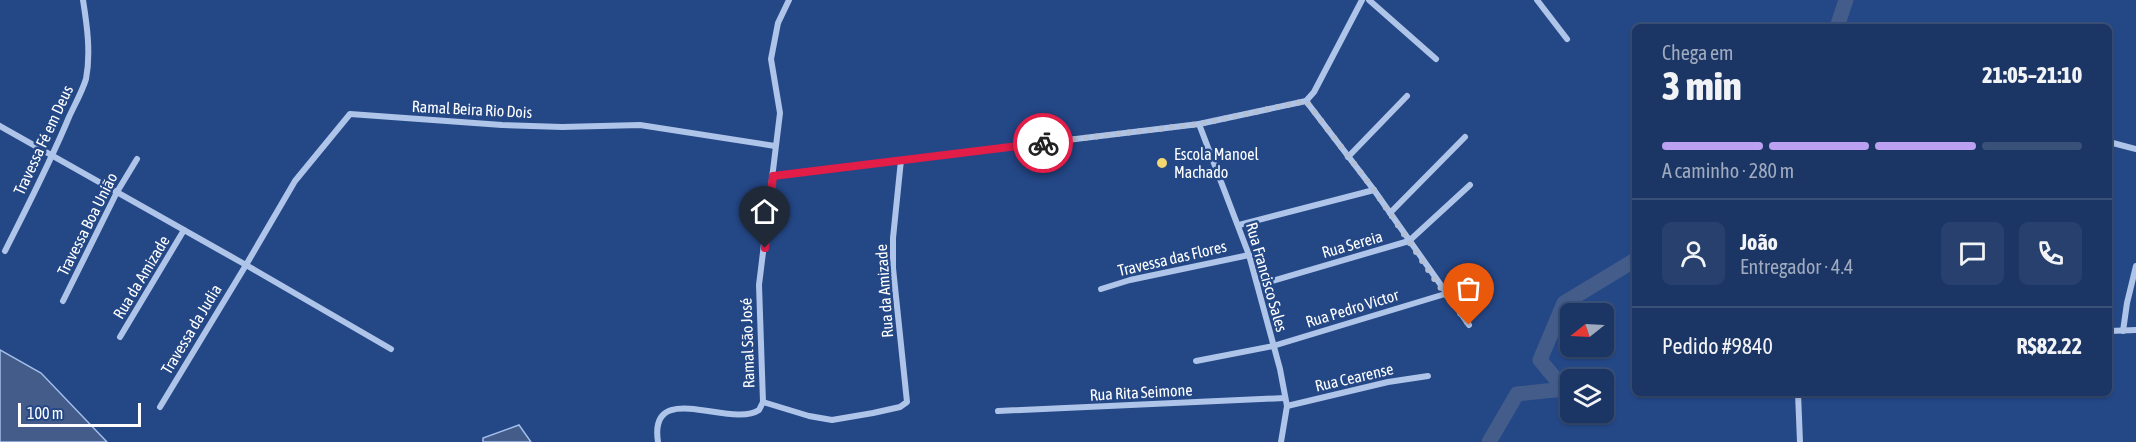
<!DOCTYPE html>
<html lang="pt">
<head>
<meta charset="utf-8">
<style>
	body { margin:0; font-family:"Asap Condensed",sans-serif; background:#28406d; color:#f1f3f6; height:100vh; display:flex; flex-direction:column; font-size:22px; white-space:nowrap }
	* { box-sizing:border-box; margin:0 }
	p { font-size:20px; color:#a0abbf }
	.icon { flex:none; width:33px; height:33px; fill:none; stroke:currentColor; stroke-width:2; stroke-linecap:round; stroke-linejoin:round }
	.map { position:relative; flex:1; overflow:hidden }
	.drawer { position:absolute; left:1632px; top:24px; width:480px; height:372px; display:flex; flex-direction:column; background:#1b3564; border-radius:9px; box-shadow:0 2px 4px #0004,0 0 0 2px #395078 }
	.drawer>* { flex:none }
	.needle { width:39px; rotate:252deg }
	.controls { position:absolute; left:1560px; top:303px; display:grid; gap:12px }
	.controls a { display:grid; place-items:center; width:54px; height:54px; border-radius:9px; background:#1b3564; box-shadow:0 2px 4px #0004,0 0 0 2px #395078; font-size:30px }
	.scale { position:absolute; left:18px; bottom:15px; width:123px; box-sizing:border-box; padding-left:6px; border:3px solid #fff; border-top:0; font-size:16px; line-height:21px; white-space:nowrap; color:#fff; -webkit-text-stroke:4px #244786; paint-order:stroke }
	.pin { position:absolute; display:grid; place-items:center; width:51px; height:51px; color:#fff; margin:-62px -26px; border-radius:50% 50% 50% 0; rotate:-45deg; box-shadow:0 0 6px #0007 }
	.pin .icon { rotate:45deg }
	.courier { position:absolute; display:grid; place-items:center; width:60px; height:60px; margin:-30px; border:4px solid #e11d48; border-radius:50%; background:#fff; color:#222; box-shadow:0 2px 8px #0007 }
	.summary em { font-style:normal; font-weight:800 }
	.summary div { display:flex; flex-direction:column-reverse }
	.summary { display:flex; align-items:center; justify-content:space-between; height:102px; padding:0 30px }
	h1 { font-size:39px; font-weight:800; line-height:45px }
	.bar { display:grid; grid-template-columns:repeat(4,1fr); gap:9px 6px; align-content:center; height:72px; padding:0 30px }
	.bar i { height:8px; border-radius:4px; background:#395078 }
	.bar .selected { background:#bca0f2 }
	.bar p { grid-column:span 4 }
	.line { display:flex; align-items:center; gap:15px; padding:0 30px; border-top:2px solid #395078 }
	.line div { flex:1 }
	.round { display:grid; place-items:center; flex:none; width:63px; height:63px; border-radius:9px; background:#28406d }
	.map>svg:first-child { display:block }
</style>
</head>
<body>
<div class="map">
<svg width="2136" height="442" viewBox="0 0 2136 442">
	<rect width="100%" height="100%" fill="#244786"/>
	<g fill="#435c8a" stroke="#a2beea" stroke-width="1.5">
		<path d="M0,350L41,373L107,442H0Z"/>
		<path d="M519,425L531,442H483V438Z"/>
	</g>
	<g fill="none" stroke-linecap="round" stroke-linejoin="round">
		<g stroke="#435c8a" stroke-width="15">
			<path d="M1837,27L1846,0"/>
			<path d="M1489,442L1517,394L1564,389L1540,360L1564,303L1635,260"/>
		</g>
		<g stroke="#aec4e9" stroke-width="6">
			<path d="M1369,0L1436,59"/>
			<path d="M1537,0L1567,39"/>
			<path d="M1306,101L1374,190L1469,325"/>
			<path d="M1199,124L1249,255L1280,369L1287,406L1281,442"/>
			<path d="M0,126L246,265L295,181L350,114L502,125L562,127L640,125L775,146"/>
			<path d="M2109,142L2136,149"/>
			<path d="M1348,157L1407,96"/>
			<path d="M773,176L1199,124L1306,101L1314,92L1362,0"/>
			<path d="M1390,213L1465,137"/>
			<path d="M1239,225L1374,190"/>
			<path d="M5,251C27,207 50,163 69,117C75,104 82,92 86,79C91,53 87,25 83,0"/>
			<path d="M1258,285L1409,241L1470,185"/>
			<path d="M1101,289L1130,280L1249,255"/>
			<path d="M63,301L117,192L137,159"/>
			<path d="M2109,331L2136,330"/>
			<path d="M2123,331L2127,303L2136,266"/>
			<path d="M120,337L184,230"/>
			<path d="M1196,361L1273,346L1445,294"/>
			<path d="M1798,393L1800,442"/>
			<path d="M763,402L809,416L832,420L873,413L900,407L907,402L893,268V238L901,160"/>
			<path d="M1287,406L1388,382L1428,376"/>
			<path d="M160,407L246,265L391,349"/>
			<path d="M998,411L1285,398"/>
			<path d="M658,442C648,378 731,429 759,410L763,402L759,285L780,113L771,59L778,23L789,0"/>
		</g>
	</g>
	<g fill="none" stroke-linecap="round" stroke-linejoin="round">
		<path stroke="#b2bfd5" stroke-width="6" stroke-dasharray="0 10.8" d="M1043,143L1199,124L1306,101L1374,190L1437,283L1469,325"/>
		<path stroke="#e11d48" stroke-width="8" d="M765,248L773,176L1043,143"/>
	</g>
	<circle fill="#f3d771" stroke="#244786" stroke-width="2" cx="1162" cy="163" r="6"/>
	<g text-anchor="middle" stroke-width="5" stroke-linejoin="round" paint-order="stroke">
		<g font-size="16" fill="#fff" stroke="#244786">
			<text transform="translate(472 109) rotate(3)" y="6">Ramal Beira Rio Dois</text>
			<text transform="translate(43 140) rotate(-65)" y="6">Travessa Fé em Deus</text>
			<text transform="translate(87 224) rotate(-63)" y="6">Travessa Boa União</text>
			<text transform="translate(1352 244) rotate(-16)" y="6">Rua Sereia</text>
			<text transform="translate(1172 258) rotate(-13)" y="6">Travessa das Flores</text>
			<text transform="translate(141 277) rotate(-59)" y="6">Rua da Amizade</text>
			<text transform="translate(1267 277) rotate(74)" y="6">Rua Francisco Sales</text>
			<text transform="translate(884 291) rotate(-94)" y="6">Rua da Amizade</text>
			<text transform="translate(1352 308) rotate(-17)" y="6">Rua Pedro Victor</text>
			<text transform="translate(191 329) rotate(-59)" y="6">Travessa da Judia</text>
			<text transform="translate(747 343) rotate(-92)" y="6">Ramal São José</text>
			<text transform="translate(1354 377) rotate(-13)" y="6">Rua Cearense</text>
			<text transform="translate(1141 392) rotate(-3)" y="6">Rua Rita Seimone</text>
		</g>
		<g font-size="16" fill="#fff" stroke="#244786" text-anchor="start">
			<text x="1174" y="160">Escola Manoel<tspan x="1174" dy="18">Machado</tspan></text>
		</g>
	</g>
</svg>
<div class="controls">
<a><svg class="needle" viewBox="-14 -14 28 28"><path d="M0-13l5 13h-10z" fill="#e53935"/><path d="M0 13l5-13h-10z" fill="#a0abbf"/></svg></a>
<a><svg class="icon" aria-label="layers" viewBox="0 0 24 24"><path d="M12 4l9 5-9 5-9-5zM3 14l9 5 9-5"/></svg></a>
</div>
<div class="scale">100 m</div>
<div class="pin" style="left:1469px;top:325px;background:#ea580c"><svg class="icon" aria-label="bag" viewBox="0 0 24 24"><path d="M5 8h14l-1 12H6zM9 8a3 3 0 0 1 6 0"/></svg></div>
<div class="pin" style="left:765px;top:248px;background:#1f2937"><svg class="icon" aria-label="home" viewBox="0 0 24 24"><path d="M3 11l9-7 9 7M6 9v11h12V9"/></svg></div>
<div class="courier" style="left:1043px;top:143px"><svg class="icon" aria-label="bike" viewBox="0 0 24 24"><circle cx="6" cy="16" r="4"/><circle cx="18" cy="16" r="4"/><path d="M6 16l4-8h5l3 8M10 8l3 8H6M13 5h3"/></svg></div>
<section class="drawer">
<div class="summary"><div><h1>3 min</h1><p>Chega em</p></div><em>21:05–21:10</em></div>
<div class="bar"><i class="selected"></i><i class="selected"></i><i class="selected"></i><i></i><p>A caminho · 280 m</p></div>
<div class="line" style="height:108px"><a class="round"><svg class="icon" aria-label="person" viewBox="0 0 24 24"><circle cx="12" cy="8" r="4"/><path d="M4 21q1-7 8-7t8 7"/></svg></a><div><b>João</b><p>Entregador · 4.4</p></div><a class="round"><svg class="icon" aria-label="chat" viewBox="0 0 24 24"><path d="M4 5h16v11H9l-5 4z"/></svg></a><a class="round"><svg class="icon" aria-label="phone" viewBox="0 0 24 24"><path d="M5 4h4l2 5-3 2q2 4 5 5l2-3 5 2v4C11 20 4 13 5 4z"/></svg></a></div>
<div class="line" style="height:78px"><div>Pedido #9840</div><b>R$82.22</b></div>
</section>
</div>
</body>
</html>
